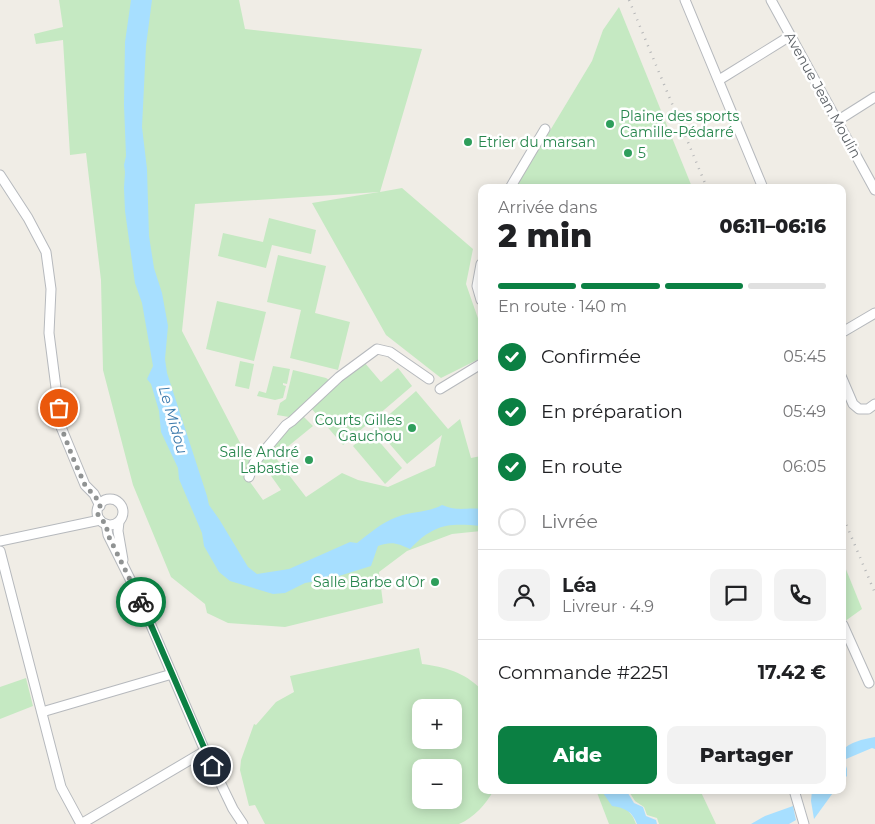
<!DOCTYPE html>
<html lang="fr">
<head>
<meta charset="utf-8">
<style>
	body { margin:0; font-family:Montserrat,sans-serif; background:#f2f2f2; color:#202124; height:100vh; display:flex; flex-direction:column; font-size:19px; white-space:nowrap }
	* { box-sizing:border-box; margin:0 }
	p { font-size:16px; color:#757577 }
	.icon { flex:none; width:28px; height:28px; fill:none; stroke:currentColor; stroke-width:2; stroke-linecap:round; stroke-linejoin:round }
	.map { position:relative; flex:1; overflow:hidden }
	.side { position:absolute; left:478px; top:184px; width:368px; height:610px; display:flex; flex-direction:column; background:#fff; border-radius:10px; box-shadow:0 2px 12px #0003 }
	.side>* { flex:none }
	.controls { position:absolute; left:412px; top:699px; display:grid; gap:10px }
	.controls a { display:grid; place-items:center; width:50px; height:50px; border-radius:10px; background:#fff; box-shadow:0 2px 12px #0003; font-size:25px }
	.pin { position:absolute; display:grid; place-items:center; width:42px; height:42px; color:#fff; margin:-21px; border:2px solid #fff; border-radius:50%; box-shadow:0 1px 5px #0007 }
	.courier { position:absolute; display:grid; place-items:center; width:50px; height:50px; margin:-25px; border:4px solid #0b8043; border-radius:50%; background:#fff; color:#222; box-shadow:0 1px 6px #0007 }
	.summary em { font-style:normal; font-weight:800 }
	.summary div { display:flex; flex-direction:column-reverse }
	.summary { display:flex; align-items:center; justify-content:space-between; height:85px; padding:0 20px }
	h1 { font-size:32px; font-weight:800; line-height:38px }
	.bar { display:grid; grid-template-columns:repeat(4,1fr); gap:8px 5px; align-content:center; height:60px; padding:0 20px }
	.bar i { height:6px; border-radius:4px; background:#e0e0e0 }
	.bar .active { background:#0b8043 }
	.bar p { grid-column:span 4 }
	.line { display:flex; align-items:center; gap:12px; padding:0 20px; border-top:1px solid #e0e0e0 }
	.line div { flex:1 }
	.round { display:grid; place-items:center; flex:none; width:52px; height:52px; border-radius:10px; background:#f2f2f2 }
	ol { padding:0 20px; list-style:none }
	li { display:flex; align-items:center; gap:15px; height:55px }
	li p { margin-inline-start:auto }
	li .icon { padding:5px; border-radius:50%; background:#0b8043; color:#fff; stroke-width:4 }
	li:last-child { color:#757577 }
	li i { width:28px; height:28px; border:2px solid #e0e0e0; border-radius:50% }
	.action { display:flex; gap:10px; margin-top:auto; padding:10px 20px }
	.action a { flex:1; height:58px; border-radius:10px; background:#0b8043; color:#fff; font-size:20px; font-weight:800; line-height:58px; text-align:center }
	.action a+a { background:#f2f2f2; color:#202124 }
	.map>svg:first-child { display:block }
</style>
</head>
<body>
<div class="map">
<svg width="875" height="824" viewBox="0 0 875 824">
	<rect width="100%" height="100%" fill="#f0ede6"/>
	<g fill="#c5e9c2" fill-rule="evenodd">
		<path d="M59,0H239L245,29L422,49L380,192L402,188L473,249L466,284L481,327V358L441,378L386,335L312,203L379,192L195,204L182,331L249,460L250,482L263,500L281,490L269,473L266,474L257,464L289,427L303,416L313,426L275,457L306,497L342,473L358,480L388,487L435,466L442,435L407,464L375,427L416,391L448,429L460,419L471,458L481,456V531L452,534L407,551L379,572L383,603L285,627L228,623L207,613L205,604L171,577L133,485L103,370L101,280L86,153L70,155L63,40L36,44L34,34L63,27Z"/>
		<path d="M619,7L692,187H516L592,61L603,30Z"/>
		<path d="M269,218L316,230L311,254L272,245L266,268L218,256L223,233L263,242Z"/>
		<path d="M278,255L326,266L315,313L350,322L338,370L290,358L301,310L267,302Z"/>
		<path d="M217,301L266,312L254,361L206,349Z"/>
		<path d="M240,361L254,364L249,389L235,386Z"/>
		<path d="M364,362L381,382L398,368L412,386L343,445L311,408Z"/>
		<path d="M273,366L290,369L287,384L283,383V385L286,386L283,398L275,400L257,396L259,391L266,393Z"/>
		<path d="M293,370L326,378L329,380V383L289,417L277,415L280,403L286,399Z"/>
		<path d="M370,431L402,468L385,484L353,446Z"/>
		<path d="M841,557L862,609L841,624Z"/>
		<path d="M419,648L422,664C445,667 464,672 481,689V790H494C485,805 475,817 459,824H265L255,805L249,806L240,770L241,760L254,724L256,725L276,702L294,692L290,676ZM421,708H454V740H421ZM421,768H454V800H421Z"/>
		<path d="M26,678L33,706L0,719V687Z"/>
		<path d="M596,790H612L633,817L636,824H609Z"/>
		<path d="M628,790H700L716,824H659L657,818L647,815L644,807L635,801Z"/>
	</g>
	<g fill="#a7dfff">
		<path d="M131,0H152L146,46L142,127L147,169L149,236L154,268L162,293L168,326L165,359L167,373L207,496L209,505L219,519L248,567L257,574L289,569L350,542L357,543C369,534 382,522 397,517C413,511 427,513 442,505C460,512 465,507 481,509V526C448,523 434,524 410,549C398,543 391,541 378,546L371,566L339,576L331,574L323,580L305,583L285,593L273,594L230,581L219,572L204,546L202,533L179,479L178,468L161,432L159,411L151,384L147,379L153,366L142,303L135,283L125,211L124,188L125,172L124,165L126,156L124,105L125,42Z"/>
		<path d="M875,737V749L872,748L846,759L845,763L847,769V776L841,782V751C852,741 861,740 875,737Z"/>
		<path d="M601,790H626L634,803L643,807L646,816L656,820L657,824H637C632,811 625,808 612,806Z"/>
		<path d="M812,790H835L814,819L811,801Z"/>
		<path d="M793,806L796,820L789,824H751L765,816Z"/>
	</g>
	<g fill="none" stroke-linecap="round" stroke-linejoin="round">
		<defs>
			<g id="street">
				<path d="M685,0L763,188"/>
				<path d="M771,0L875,190"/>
				<path d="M719,80L790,36"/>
				<path d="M837,121L875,97"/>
				<path d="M0,175L28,218L46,252L51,289L49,333L61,427L85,485L94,494L100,506"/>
				<path d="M510,188L545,129"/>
				<path d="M481,264L477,286L481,300"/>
				<path d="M841,333L875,313"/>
				<path d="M841,376L853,404L859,409H868L875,404"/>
				<path d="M440,389L481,364"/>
				<path d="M249,477L254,463L286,425L292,421L339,377L377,349L390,352L429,379"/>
				<circle cx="110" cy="512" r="13"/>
				<path d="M119,522L118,531L123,560"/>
				<path d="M106,524L108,535L138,595L205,751L233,809L243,824"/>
				<path d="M0,541L100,520"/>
				<path d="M0,551L61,787L81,824"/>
				<path d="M841,626L843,625L869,683"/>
				<path d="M42,712L172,674"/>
				<path d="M794,790L804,824"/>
				<path d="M81,824L205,751"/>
			</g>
		</defs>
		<use href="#street" stroke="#b6b9bd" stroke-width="11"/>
		<use href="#street" stroke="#fff" stroke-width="9"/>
		<g stroke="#b5b6b7" stroke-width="2.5" stroke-dasharray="1 6" stroke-linecap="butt">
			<path d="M629,0L707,188"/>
			<path d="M841,512L875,593"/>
		</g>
	</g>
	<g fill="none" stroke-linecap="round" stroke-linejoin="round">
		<path stroke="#909393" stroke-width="5" stroke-dasharray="0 9" d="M59,408L61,427L73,458L85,485L98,500L100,506L98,512V516L106,524L108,535L141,602"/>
		<path stroke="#0b8043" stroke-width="6" d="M141,602L212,766"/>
	</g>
	<g fill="#2e9e5b" stroke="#fff" stroke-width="2">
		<circle cx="610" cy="124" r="5"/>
		<circle cx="468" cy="142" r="5"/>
		<circle cx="628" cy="153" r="5"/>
		<circle cx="412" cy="428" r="5"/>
		<circle cx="309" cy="460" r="5"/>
		<circle cx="435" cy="582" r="5"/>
	</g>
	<g text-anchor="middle" stroke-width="5" stroke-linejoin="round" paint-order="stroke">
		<g font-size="14" fill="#5d6267" stroke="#fff">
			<text transform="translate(823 95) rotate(61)" y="5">Avenue Jean Moulin</text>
		</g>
		<g font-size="14" fill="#27864d" stroke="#fff" text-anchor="start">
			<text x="620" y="121">Plaine des sports<tspan x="620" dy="16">Camille-Pédarré</tspan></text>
			<text x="478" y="147">Etrier du marsan</text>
			<text x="638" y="158">5</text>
			<text x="402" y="425" text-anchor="end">Courts Gilles<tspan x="402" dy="16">Gauchou</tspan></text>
			<text x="299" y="457" text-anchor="end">Salle André<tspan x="299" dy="16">Labastie</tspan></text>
			<text x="425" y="587" text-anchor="end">Salle Barbe d'Or</text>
		</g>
		<g font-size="15" font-style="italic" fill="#3c7bad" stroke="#fff">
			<text transform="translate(173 420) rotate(74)" y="5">Le Midou</text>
		</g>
	</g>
</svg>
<div class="controls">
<a>+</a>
<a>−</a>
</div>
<div class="pin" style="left:59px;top:408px;background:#ea580c"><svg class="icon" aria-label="bag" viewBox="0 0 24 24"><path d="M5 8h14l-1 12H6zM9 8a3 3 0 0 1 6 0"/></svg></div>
<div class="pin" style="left:212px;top:766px;background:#1f2937"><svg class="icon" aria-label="home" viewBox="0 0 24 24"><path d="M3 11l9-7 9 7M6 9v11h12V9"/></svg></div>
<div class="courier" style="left:141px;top:602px"><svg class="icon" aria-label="bike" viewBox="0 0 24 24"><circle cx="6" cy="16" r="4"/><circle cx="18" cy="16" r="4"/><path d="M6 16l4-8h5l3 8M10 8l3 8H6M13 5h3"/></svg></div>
<section class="side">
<div class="summary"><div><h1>2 min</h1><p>Arrivée dans</p></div><em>06:11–06:16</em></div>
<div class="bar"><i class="active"></i><i class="active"></i><i class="active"></i><i></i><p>En route · 140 m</p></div>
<ol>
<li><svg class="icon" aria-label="check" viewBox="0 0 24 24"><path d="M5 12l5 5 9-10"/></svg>Confirmée<p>05:45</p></li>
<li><svg class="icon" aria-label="check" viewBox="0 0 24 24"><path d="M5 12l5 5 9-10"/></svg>En préparation<p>05:49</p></li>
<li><svg class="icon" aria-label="check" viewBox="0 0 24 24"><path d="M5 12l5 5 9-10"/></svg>En route<p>06:05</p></li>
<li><i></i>Livrée</li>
</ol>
<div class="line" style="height:90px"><a class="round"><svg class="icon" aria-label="person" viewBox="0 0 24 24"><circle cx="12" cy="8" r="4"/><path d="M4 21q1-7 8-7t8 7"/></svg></a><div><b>Léa</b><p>Livreur · 4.9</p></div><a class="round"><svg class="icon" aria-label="chat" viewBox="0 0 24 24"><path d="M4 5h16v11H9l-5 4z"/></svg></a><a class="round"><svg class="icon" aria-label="phone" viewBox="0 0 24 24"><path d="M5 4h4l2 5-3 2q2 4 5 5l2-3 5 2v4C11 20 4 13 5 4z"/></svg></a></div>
<div class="line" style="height:65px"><div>Commande #2251</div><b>17.42 €</b></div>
<div class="action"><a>Aide</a><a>Partager</a></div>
</section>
</div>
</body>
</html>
